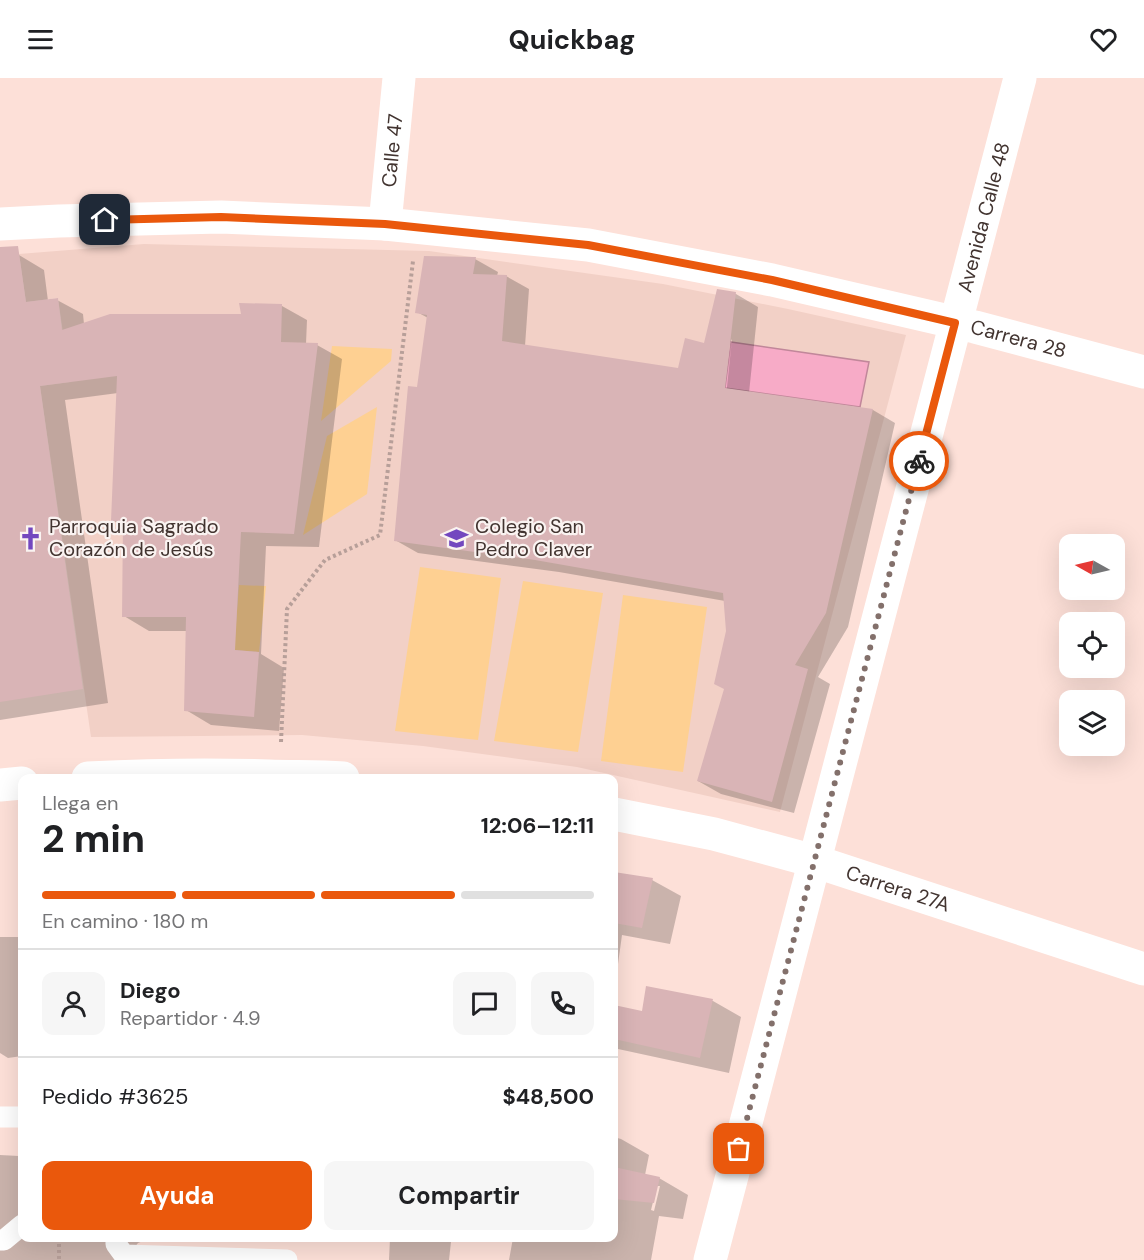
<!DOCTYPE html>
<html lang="es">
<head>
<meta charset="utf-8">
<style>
	body { margin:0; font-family:"DM Sans",sans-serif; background:#f6f6f6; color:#202124; height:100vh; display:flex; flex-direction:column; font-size:22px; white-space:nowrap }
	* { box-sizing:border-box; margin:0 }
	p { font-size:20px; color:#757577 }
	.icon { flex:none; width:33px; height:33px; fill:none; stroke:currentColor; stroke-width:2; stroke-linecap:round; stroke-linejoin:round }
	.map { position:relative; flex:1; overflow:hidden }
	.details { position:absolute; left:18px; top:696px; width:600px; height:468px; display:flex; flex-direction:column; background:#fff; border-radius:12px; box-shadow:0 6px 24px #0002 }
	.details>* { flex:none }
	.needle { width:39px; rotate:278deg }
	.controls { position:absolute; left:1059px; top:456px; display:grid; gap:12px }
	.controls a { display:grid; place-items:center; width:66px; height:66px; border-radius:12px; background:#fff; box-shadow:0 6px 24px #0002; font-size:30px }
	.pin { position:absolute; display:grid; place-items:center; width:51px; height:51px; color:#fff; margin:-26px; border-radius:12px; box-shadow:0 3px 9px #0006 }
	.courier { position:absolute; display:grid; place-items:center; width:60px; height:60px; margin:-30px; border:4px solid #ea580c; border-radius:50%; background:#fff; color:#222; box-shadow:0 2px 8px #0007 }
	.summary em { font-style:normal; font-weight:700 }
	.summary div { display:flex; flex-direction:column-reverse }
	.summary { display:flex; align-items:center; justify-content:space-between; height:102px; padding:0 24px }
	h1 { font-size:39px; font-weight:700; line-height:45px }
	.bar { display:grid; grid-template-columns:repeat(4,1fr); gap:9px 6px; align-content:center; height:72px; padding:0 24px }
	.bar i { height:8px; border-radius:4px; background:#e0e0e0 }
	.bar .active { background:#ea580c }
	.bar p { grid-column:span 4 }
	.line { display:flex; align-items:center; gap:15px; padding:0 24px; border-top:2px solid #e0e0e0 }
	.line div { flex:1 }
	.round { display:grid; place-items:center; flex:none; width:63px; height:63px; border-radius:12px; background:#f6f6f6 }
	.primary-button { display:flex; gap:12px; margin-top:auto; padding:12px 24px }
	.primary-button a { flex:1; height:69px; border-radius:12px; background:#ea580c; color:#fff; font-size:24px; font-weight:700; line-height:69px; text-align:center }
	.primary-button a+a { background:#f6f6f6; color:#202124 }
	header { display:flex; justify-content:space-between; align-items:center; height:78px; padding:0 24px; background:#fff; font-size:27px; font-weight:700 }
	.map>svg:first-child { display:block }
</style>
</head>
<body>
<header><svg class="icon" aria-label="menu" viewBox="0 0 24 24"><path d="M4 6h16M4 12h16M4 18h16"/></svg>Quickbag<svg class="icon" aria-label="heart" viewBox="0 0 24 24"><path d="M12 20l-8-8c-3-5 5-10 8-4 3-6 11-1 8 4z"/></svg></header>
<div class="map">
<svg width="1144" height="1182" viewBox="0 0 1144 1182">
	<rect width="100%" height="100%" fill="#fde0d8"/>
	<path fill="#f2d0c6" d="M144,166L429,173L663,206L788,231L906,257L780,734L577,689L423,668L302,657L91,659L40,308L70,304L58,220L26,224L19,176Z"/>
	<g fill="#fed092">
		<path d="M332,268L392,271L391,283L321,343Z"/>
		<path d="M377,329L367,416L303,457L327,358Z"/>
		<path d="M420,489L501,500L478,662L395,653Z"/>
		<path d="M523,503L603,515L578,674L494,663Z"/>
		<path d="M239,507L266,508L259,574L234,572Z"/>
		<path d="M623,517L707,529L683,694L601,683Z"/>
	</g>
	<path fill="#f7abc7" stroke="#c1879a" stroke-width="1.5" d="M731,264L869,284L860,329L725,310Z"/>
	<g fill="#0003" fill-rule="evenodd">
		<path d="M0,176L19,177L44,192L48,223L57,222L83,236L84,246L243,237L241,227L282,228L307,242L306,266L317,267L342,281L319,469L266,468L261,576L284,590L279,653L211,647L186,632L187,553H149L124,538L125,449L112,442L118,315L65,322L108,625L0,642Z"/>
		<path d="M475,181L498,194L497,198H506L529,211L525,268L679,292L705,267L718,212L736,216L758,229L749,315L873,332L895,345L848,549L818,599L830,606L794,735L721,716L698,703L726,611L728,553L725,523L559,494L418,475L395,462L428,240L417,234ZM732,261L726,318L723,317L729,267Z"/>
		<path d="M614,796L652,802L681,818L670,866L622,857L614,915Z"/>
		<path d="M0,859H22V978L8,980L0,975Z"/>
		<path d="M648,910L713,923L741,939L729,995L618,971L614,994V928L643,935Z"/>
		<path d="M18,1053H22V1160H143V1163L138,1165L134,1170L132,1182H0V1077L19,1078Z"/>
		<path d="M614,1059L621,1061L649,1077L645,1097L659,1100L688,1117L683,1141L659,1138L651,1182H509L513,1160H614ZM657,1108H660L654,1133L651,1132Z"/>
		<path d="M390,1160H443L451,1164L449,1182H389Z"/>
	</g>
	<g fill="#d9b4b6">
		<path d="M18,168L26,224L58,220L62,252L110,236H241L239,225L282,226L281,264L318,265L294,456L241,454L235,572L259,574L254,639L184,633L186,539H122L123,443H111L117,298L40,308L83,611L0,624V169Z"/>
		<path d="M424,178L476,179L473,196L507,197L502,263L678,290L685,260L704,265L717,211L736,214L725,310L873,331L826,535L795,587L808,591L772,724L697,703L724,611L714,606L726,553L723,515L535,482L394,463L408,308L417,309L427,237L415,235Z"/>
		<path d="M614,794L653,800L642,850L614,845Z"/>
		<path d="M646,908L713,921L700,980L614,961V927L642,933Z"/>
		<path d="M614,1089L660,1099L654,1125L614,1121Z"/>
	</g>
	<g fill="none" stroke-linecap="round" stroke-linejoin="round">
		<g stroke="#b79f99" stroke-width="4" stroke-dasharray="3 3" stroke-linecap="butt">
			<path d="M281,664L287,531L325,482L380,457L413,183"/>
			<path d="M59,1160V1182"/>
		</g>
		<g stroke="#fff" stroke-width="21">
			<path d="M0,1039H22"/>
			<path d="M116,1160V1166L124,1177L287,1182"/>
			<path d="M0,1162H4L22,1147"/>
		</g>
		<g stroke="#fff" stroke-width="33">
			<path id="s1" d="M0,146L59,143L221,139L385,146L588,167L772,202L975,249L1144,294"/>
			<path id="s2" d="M385,146L399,0"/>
			<path d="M88,700C148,697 208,696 269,698C293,699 318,698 343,700"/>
			<path d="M0,707L22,705"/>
			<path id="s3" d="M614,736L714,756L814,783L1144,891"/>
		</g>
		<path stroke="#fff" stroke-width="33" id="s4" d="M710,1182L1020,0"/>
	</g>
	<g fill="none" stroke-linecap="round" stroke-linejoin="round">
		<path stroke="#83706b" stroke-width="6" stroke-dasharray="0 10.8" d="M739,1071L919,383"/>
		<path stroke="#ea580c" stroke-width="8" d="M105,142L221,139L385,146L588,167L772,202L955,245L919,383"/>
	</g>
	<defs>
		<symbol id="church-bare" viewBox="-9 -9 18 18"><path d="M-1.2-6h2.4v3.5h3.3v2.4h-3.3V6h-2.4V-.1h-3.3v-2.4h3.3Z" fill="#7347bf" stroke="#faf3f1" stroke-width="2.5" paint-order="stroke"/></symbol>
		<symbol id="school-bare" viewBox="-9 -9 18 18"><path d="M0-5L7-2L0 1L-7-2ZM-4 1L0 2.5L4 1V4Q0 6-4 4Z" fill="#7347bf" stroke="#faf3f1" stroke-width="2.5" paint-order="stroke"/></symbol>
	</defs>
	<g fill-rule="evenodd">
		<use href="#church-bare" x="14" y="444" width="33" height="33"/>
		<use href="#school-bare" x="440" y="444" width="33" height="33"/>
	</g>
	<g text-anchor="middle" stroke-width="4.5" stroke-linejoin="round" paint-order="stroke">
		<g font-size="20" fill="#423430" stroke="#faf3f1">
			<text dy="7" stroke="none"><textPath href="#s2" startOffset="74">Calle 47</textPath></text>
			<text dy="7" stroke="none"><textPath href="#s4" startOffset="1078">Avenida Calle 48</textPath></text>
			<text dy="7" stroke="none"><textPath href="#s1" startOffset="1030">Carrera 28</textPath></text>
			<text dy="7" stroke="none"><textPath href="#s3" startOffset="294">Carrera 27A</textPath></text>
		</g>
		<g font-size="20" fill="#423430" stroke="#faf3f1" text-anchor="start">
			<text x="49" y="455">Parroquia Sagrado<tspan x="49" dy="23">Corazón de Jesús</tspan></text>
			<text x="475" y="455">Colegio San<tspan x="475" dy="23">Pedro Claver</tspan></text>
		</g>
	</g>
</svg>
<div class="controls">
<a><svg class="needle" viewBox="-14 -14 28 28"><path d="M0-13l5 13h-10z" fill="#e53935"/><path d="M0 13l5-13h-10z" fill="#757577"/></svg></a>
<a><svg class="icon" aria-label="locate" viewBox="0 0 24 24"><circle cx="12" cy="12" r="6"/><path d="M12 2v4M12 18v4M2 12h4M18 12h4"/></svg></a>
<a><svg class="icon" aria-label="layers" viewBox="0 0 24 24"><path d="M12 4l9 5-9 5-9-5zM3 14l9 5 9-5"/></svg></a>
</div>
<div class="pin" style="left:739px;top:1071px;background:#ea580c"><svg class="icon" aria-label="bag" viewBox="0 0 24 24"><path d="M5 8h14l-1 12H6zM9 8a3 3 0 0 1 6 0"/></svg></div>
<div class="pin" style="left:105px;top:142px;background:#1f2937"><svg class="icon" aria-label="home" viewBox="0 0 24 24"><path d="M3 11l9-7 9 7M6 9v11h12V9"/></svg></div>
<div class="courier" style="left:919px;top:383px"><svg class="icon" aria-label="bike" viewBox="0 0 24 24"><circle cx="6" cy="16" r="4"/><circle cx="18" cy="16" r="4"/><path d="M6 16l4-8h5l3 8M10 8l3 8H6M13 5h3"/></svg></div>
<section class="details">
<div class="summary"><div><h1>2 min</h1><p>Llega en</p></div><em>12:06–12:11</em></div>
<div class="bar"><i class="active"></i><i class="active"></i><i class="active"></i><i></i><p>En camino · 180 m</p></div>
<div class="line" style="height:108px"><a class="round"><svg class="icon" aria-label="person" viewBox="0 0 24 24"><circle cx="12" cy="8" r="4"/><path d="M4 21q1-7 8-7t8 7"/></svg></a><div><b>Diego</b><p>Repartidor · 4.9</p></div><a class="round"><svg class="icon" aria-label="chat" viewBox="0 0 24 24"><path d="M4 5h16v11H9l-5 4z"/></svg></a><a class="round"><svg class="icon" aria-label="phone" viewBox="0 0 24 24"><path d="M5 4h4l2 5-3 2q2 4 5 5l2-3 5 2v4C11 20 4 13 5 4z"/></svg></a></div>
<div class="line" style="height:78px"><div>Pedido #3625</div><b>$48,500</b></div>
<div class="primary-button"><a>Ayuda</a><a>Compartir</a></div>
</section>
</div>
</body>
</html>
